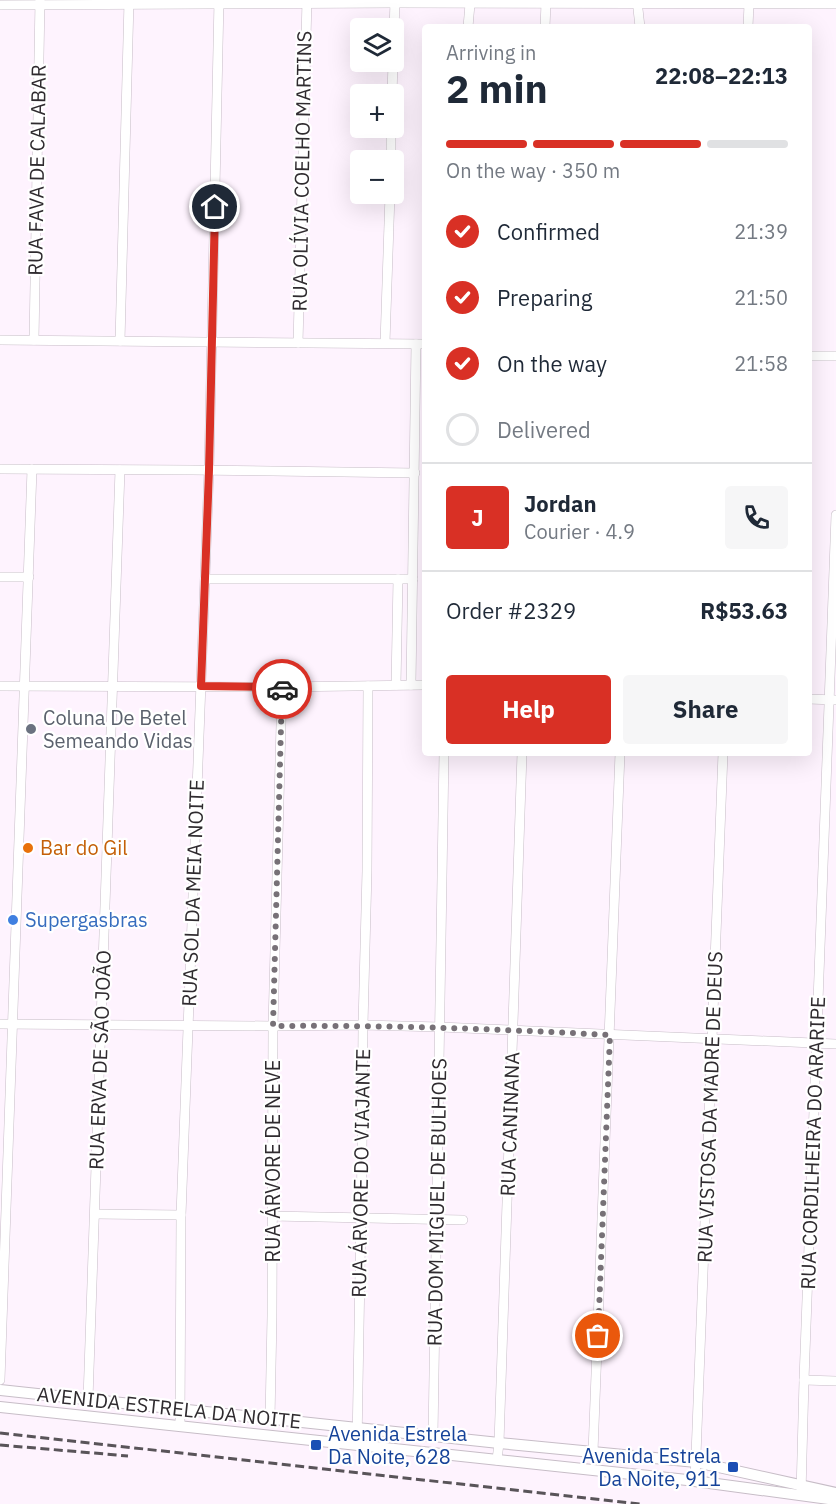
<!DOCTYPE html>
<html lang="en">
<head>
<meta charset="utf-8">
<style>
	body { margin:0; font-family:"IBM Plex Sans",sans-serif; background:#f6f6f7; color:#1f2937; height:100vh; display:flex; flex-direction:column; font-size:22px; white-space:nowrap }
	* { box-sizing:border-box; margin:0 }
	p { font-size:20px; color:#747a83 }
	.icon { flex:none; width:33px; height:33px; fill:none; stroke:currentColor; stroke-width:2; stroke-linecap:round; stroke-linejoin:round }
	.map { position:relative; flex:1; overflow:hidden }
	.side { position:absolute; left:422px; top:24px; width:390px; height:732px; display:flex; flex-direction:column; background:#fff; border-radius:6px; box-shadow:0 6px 24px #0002 }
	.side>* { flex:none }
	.tools { position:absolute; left:350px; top:18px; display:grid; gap:12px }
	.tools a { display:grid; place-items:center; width:54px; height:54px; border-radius:6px; background:#fff; box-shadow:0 6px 24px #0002; font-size:30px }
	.pin { position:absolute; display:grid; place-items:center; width:51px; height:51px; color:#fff; margin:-26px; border:3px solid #fff; border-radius:50%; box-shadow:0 2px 6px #0007 }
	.courier { position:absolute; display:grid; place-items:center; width:60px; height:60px; margin:-30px; border:4px solid #d93025; border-radius:50%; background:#fff; color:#222; box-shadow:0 2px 8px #0007 }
	.summary em { font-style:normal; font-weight:700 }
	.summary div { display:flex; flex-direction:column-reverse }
	.summary { display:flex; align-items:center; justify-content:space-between; height:102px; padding:0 24px }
	h1 { font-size:39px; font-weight:700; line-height:45px }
	.bar { display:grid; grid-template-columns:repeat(4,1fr); gap:9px 6px; align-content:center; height:72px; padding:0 24px }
	.bar i { height:8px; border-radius:4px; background:#e0e1e3 }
	.bar .selected { background:#d93025 }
	.bar p { grid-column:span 4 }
	.line { display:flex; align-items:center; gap:15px; padding:0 24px; border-top:2px solid #e0e1e3 }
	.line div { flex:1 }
	.round { display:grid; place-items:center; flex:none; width:63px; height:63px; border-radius:6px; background:#f6f6f7 }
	ol { padding:0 24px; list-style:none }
	li { display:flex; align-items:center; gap:18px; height:66px }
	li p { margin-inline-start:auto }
	li .icon { padding:6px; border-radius:50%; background:#d93025; color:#fff; stroke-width:4 }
	li:last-child { color:#747a83 }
	li i { width:33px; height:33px; border:3px solid #e0e1e3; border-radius:50% }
	.cta { display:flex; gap:12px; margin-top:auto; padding:12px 24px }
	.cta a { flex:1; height:69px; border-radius:6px; background:#d93025; color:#fff; font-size:24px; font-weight:700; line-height:69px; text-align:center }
	.cta a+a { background:#f6f6f7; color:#1f2937 }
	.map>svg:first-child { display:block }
</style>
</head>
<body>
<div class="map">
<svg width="836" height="1504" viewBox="0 0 836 1504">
	<rect width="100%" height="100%" fill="#fef3fe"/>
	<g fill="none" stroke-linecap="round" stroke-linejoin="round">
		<defs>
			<g id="minor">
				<path d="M637,0L640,27"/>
				<path d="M0,5L394,3L836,4"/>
				<path d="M468,27L470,4"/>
				<path d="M545,27L546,3"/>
				<path d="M748,27L749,4"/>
				<path d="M392,94L395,0"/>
				<path d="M391,160V128"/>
				<path d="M0,340L424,344"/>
				<path d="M34,340L40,0"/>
				<path d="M120,341L129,1"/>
				<path d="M298,343L307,0"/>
				<path d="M385,343L390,194"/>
				<path d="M808,356H836"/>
				<path d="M0,469L192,470L415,473"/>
				<path d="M0,577H29"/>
				<path d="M205,579H413"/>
				<path d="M396,685L398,579"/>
				<path d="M411,685L416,344"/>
				<path d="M0,686L282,687L424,685"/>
				<path d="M808,699L836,700"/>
				<path d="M0,1024L273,1026L363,1025L440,1027L836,1044"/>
				<path d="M95,1214L181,1215"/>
				<path d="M272,1216L463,1220"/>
				<path d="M0,1380L32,469"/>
				<path d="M804,1380L836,1381"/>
				<path d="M88,1399L120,470"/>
				<path d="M270,1419L272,1316L273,1026L282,687"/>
				<path d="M180,1426L181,1215L209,470L219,0"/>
				<path d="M433,1436L444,753"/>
				<path d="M357,1445L362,1155L363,1025L367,871L368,686"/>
				<path d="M593,1452L620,753"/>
				<path d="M497,1460L499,1443L522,753"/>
				<path d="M695,1481L723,753"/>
				<path d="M801,1493L804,1380L836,515"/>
			</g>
			<g id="tertiary">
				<path d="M0,1390L499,1443L696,1462L836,1493"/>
				<path d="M0,1407L687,1480L836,1500"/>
			</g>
		</defs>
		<use href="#minor" stroke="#c7bdc7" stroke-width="10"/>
		<use href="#tertiary" stroke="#c7bdc7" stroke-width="12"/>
		<use href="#minor" stroke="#fff" stroke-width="9"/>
		<use href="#tertiary" stroke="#fff" stroke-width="10"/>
		<g stroke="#595459" stroke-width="3" stroke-dasharray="9 4.5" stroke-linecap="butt">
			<path d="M0,1433L640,1504"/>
			<path d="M0,1445L128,1456"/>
		</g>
	</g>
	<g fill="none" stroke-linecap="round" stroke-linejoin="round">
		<path stroke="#777177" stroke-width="6" stroke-dasharray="0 10.8" d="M282,689L273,1026C386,1025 498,1029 610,1035L598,1336"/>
		<path stroke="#d93025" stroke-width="8" d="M215,207L209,470L201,686L282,687V689"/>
	</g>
	<circle fill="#6b7280" stroke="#fff" stroke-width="2" cx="31" cy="729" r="6"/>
	<circle fill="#e8710a" stroke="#fff" stroke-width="2" cx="28" cy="848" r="6"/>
	<circle fill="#3f7fe0" stroke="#fff" stroke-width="2" cx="13" cy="920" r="6"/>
	<g fill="#1a4fb4" stroke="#fff" stroke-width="2">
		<rect x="310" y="1439" width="12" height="12" rx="3"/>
		<rect x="727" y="1461" width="12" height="12" rx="3"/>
	</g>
	<g text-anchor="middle" stroke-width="4.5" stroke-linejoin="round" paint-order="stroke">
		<g font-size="20" fill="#2f2b2f" stroke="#fff">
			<text transform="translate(37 170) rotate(-89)" y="7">RUA FAVA DE CALABAR</text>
			<text transform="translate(302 171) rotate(-89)" y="7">RUA OLÍVIA COELHO MARTINS</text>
			<text transform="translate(193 893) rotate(-88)" y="7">RUA SOL DA MEIA NOITE</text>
			<text transform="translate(100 1060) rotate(-88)" y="7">RUA ERVA DE SÃO JOÃO</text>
			<text transform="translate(710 1107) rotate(-88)" y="7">RUA VISTOSA DA MADRE DE DEUS</text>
			<text transform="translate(510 1124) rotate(-88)" y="7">RUA CANINANA</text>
			<text transform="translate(813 1143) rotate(-88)" y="7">RUA CORDILHEIRA DO ARARIPE</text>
			<text transform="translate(273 1161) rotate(-90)" y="7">RUA ÁRVORE DE NEVE</text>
			<text transform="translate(361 1173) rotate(-89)" y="7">RUA ÁRVORE DO VIAJANTE</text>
			<text transform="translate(437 1202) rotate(-89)" y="7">RUA DOM MIGUEL DE BULHOES</text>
			<text transform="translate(169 1408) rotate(6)" y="7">AVENIDA ESTRELA DA NOITE</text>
		</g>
		<g font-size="20" fill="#5b616d" stroke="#fff" text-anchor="start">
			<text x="43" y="725">Coluna De Betel<tspan x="43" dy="23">Semeando Vidas</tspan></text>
		</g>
		<g font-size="20" fill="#c56008" stroke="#fff" text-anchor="start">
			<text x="40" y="855">Bar do Gil</text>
		</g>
		<g font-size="20" fill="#366cbe" stroke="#fff" text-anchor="start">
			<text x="25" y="927">Supergasbras</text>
		</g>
		<g font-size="20" fill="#164399" stroke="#fff" text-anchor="start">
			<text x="328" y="1441">Avenida Estrela<tspan x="328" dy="23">Da Noite, 628</tspan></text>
			<text x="721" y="1463" text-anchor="end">Avenida Estrela<tspan x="721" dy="23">Da Noite, 911</tspan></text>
		</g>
	</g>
</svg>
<div class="tools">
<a><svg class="icon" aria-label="layers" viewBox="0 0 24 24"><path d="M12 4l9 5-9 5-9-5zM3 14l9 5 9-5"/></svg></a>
<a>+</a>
<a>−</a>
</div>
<div class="pin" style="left:598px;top:1336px;background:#ea580c"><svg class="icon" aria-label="bag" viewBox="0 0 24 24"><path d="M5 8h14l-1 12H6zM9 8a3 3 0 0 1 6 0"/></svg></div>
<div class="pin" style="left:215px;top:207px;background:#1f2937"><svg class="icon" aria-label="home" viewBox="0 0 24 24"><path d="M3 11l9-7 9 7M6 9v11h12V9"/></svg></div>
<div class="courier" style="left:282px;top:689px"><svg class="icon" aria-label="car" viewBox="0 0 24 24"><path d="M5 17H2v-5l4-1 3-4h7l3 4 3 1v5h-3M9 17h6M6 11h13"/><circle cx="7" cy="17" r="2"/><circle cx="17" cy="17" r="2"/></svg></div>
<section class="side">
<div class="summary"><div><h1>2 min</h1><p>Arriving in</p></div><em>22:08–22:13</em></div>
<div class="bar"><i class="selected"></i><i class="selected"></i><i class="selected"></i><i></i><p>On the way · 350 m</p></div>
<ol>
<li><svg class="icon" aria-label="check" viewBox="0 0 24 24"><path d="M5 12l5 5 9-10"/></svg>Confirmed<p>21:39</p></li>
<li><svg class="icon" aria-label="check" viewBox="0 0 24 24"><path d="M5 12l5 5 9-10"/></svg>Preparing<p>21:50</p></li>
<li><svg class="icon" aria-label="check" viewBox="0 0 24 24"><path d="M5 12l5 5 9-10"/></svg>On the way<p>21:58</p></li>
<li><i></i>Delivered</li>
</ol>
<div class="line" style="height:108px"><b class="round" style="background:#d93025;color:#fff">J</b><div><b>Jordan</b><p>Courier · 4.9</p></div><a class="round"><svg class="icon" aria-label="phone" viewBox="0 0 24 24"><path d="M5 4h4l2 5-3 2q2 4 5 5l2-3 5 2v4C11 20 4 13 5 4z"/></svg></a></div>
<div class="line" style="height:78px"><div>Order #2329</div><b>R$53.63</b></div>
<div class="cta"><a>Help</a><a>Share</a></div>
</section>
</div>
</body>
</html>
